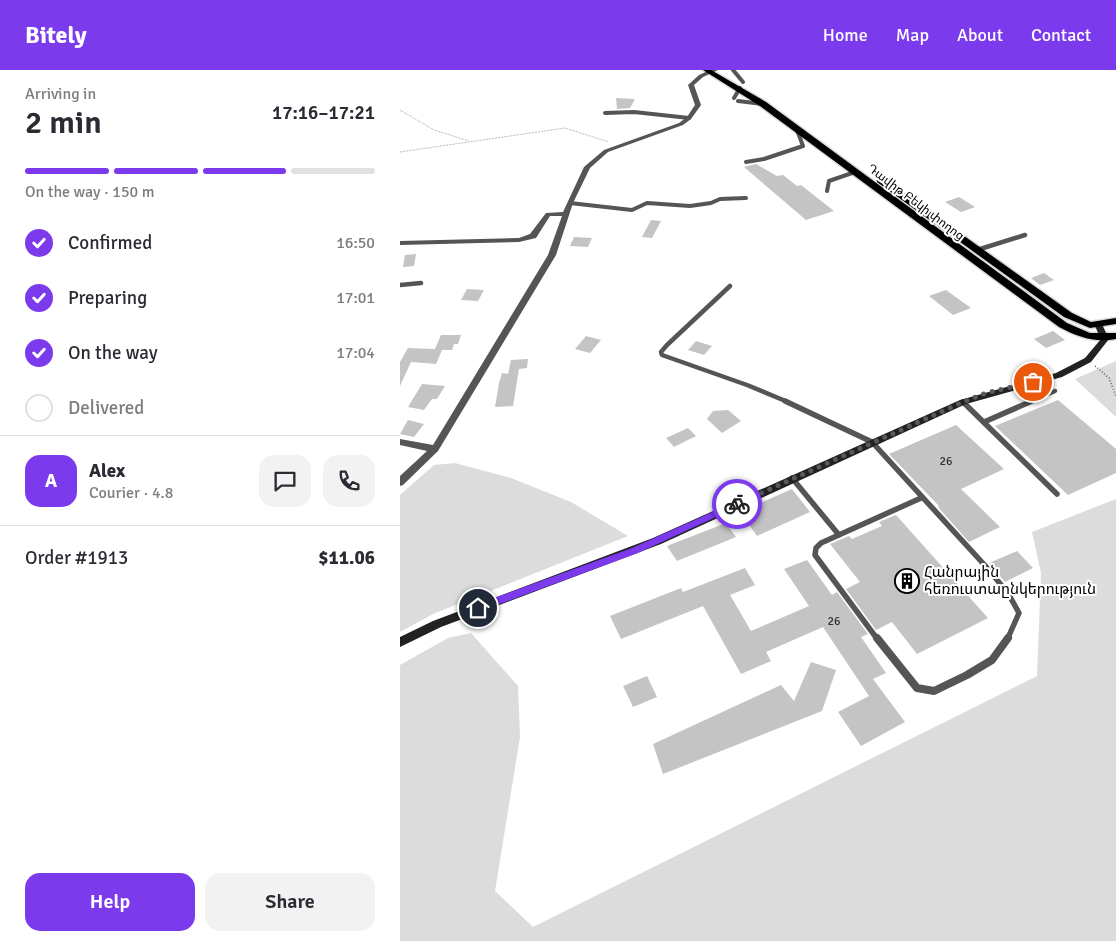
<!DOCTYPE html>
<html lang="en">
<head>
<meta charset="utf-8">
<style>
	body { margin:0; font-family:Signika,"Noto Sans Armenian",sans-serif; background:#f2f2f3; color:#2b2b33; height:100vh; display:flex; flex-direction:column; font-size:19px; white-space:nowrap }
	* { box-sizing:border-box; margin:0 }
	p { font-size:16px; color:#7c7c81 }
	.icon { flex:none; width:28px; height:28px; fill:none; stroke:currentColor; stroke-width:2; stroke-linecap:round; stroke-linejoin:round }
	.map { position:relative; flex:1; overflow:hidden }
	.sheet { display:flex; flex-direction:column; background:#fff; width:400px }
	.sheet>* { flex:none }
	.pin { position:absolute; display:grid; place-items:center; width:42px; height:42px; color:#fff; margin:-21px; border:2px solid #fff; border-radius:50%; box-shadow:0 1px 5px #0007 }
	.courier { position:absolute; display:grid; place-items:center; width:50px; height:50px; margin:-25px; border:4px solid #7c3aed; border-radius:50%; background:#fff; color:#222; box-shadow:0 1px 6px #0007 }
	.overview em { font-style:normal; font-weight:600 }
	.overview div { display:flex; flex-direction:column-reverse }
	.overview { display:flex; align-items:center; justify-content:space-between; height:85px; padding:0 25px }
	h1 { font-size:32px; font-weight:600; line-height:38px }
	.bar { display:grid; grid-template-columns:repeat(4,1fr); gap:8px 5px; align-content:center; height:60px; padding:0 25px }
	.bar i { height:6px; border-radius:4px; background:#e1e1e2 }
	.bar .current { background:#7c3aed }
	.bar p { grid-column:span 4 }
	.line { display:flex; align-items:center; gap:12px; padding:0 25px; border-top:1px solid #e1e1e2 }
	.line div { flex:1 }
	.round { display:grid; place-items:center; flex:none; width:52px; height:52px; border-radius:15px; background:#f2f2f3 }
	ol { padding:0 25px; list-style:none }
	li { display:flex; align-items:center; gap:15px; height:55px }
	li p { margin-inline-start:auto }
	li .icon { padding:5px; border-radius:50%; background:#7c3aed; color:#fff; stroke-width:4 }
	li:last-child { color:#7c7c81 }
	li i { width:28px; height:28px; border:2px solid #e1e1e2; border-radius:50% }
	.cta { display:flex; gap:10px; margin-top:auto; padding:10px 25px }
	.cta a { flex:1; height:58px; border-radius:15px; background:#7c3aed; color:#fff; font-size:20px; font-weight:600; line-height:58px; text-align:center }
	.cta a+a { background:#f2f2f3; color:#2b2b33 }
	header { display:flex; align-items:center; gap:30px; box-sizing:border-box; height:70px; padding:0 25px; background:#7c3aed; color:#fff }
	header strong { font-size:24px }
	nav { display:flex; gap:28px; margin-inline-start:auto; font-size:18px }
	main { display:flex; flex:1; min-height:0 }
	.map>svg:first-child { display:block }
</style>
</head>
<body>
<header>
<strong>Bitely</strong>
<nav><a>Home</a><a>Map</a><a>About</a><a>Contact</a></nav>
</header>
<main>
<section class="sheet">
<div class="overview"><div><h1>2 min</h1><p>Arriving in</p></div><em>17:16–17:21</em></div>
<div class="bar"><i class="current"></i><i class="current"></i><i class="current"></i><i></i><p>On the way · 150 m</p></div>
<ol>
<li><svg class="icon" aria-label="check" viewBox="0 0 24 24"><path d="M5 12l5 5 9-10"/></svg>Confirmed<p>16:50</p></li>
<li><svg class="icon" aria-label="check" viewBox="0 0 24 24"><path d="M5 12l5 5 9-10"/></svg>Preparing<p>17:01</p></li>
<li><svg class="icon" aria-label="check" viewBox="0 0 24 24"><path d="M5 12l5 5 9-10"/></svg>On the way<p>17:04</p></li>
<li><i></i>Delivered</li>
</ol>
<div class="line" style="height:90px"><b class="round" style="background:#7c3aed;color:#fff">A</b><div><b>Alex</b><p>Courier · 4.8</p></div><a class="round"><svg class="icon" aria-label="chat" viewBox="0 0 24 24"><path d="M4 5h16v11H9l-5 4z"/></svg></a><a class="round"><svg class="icon" aria-label="phone" viewBox="0 0 24 24"><path d="M5 4h4l2 5-3 2q2 4 5 5l2-3 5 2v4C11 20 4 13 5 4z"/></svg></a></div>
<div class="line" style="height:65px"><div>Order #1913</div><b>$11.06</b></div>
<div class="cta"><a>Help</a><a>Share</a></div>
</section>
<div class="map">
<svg width="716" height="871" viewBox="0 0 716 871">
	<rect width="100%" height="100%" fill="#fff"/>
	<g fill="#dcdcdc">
		<path d="M716,291V347L675,309Z"/>
		<path d="M55,393L111,408L171,432L228,466L33,544L0,562V425L34,395Z"/>
		<path d="M716,429V871H0V595L48,568L71,563L118,616L120,667L95,821L133,857L637,606L641,503L632,462Z"/>
	</g>
	<g fill="#c4c4c4">
		<path d="M216,28L235,29L230,38L217,39Z"/>
		<path d="M356,94L377,106L383,105L397,116L401,115L434,141L406,150L344,97Z"/>
		<path d="M559,127L575,137L561,142L545,132Z"/>
		<path d="M251,150L261,151L252,168L242,167Z"/>
		<path d="M174,167L192,168L188,177L170,176Z"/>
		<path d="M16,184L14,196L3,197L5,185Z"/>
		<path d="M644,203L654,210L640,215L631,208Z"/>
		<path d="M67,219L84,220L78,231L61,230Z"/>
		<path d="M546,220L571,238L553,245L529,226Z"/>
		<path d="M653,261L665,270L646,278L634,269Z"/>
		<path d="M41,265H61L58,274H54L52,280H42L36,294L11,292L0,316V292L8,278L35,279Z"/>
		<path d="M186,266L201,270L190,283L175,279Z"/>
		<path d="M296,271L312,276L304,285L288,280Z"/>
		<path d="M128,289L127,298L119,299L113,336L95,337L99,313L102,303L108,304L111,290Z"/>
		<path d="M22,314L45,316L37,329H32L24,340L8,337Z"/>
		<path d="M658,330L716,379V403L668,425L595,356Z"/>
		<path d="M328,340L341,351L322,363L307,349L313,341Z"/>
		<path d="M8,350L24,354L14,367L0,364Z"/>
		<path d="M556,355L604,399L561,419L600,457L569,472L538,437L539,436L489,384Z"/>
		<path d="M288,358L296,366L274,377L266,368Z"/>
		<path d="M392,419L410,442L357,466L342,445V441Z"/>
		<path d="M496,445L588,548L517,584L492,552L476,560L446,519L460,512L430,474L449,466L452,469L482,456L479,452Z"/>
		<path d="M326,453L336,467L277,491L267,476Z"/>
		<path d="M617,481L633,498L605,512L589,493Z"/>
		<path d="M407,490L432,525L437,522L468,564L461,567L486,603L473,609L505,652L461,676L438,642L469,626L423,557L366,582L371,591L341,604L303,536L221,569L210,546L281,518L283,522L345,498L355,515L330,525L351,561L409,536L384,499Z"/>
		<path d="M411,592L436,600L422,641L263,704L253,674L381,615L394,631Z"/>
		<path d="M247,606L257,627L233,637L223,616Z"/>
	</g>
	<g fill="none" stroke-linecap="round" stroke-linejoin="round">
		<defs>
			<g id="primary">
				<path d="M303,0H311L366,32L667,253L690,263H716V269C695,273 678,267 659,257L360,36Z"/>
				<path d="M477,108H483L672,243L691,252L716,248V254L690,258L664,247L477,112Z"/>
			</g>
		</defs>
		<use href="#primary" stroke="#dbdbdb" stroke-width="3"/>
		<g stroke="#777" stroke-width="1" stroke-dasharray="0.5 1" stroke-linecap="butt">
			<path d="M0,40L34,60L69,71"/>
			<path d="M0,82L165,58L209,72"/>
		</g>
		<path stroke="#777" stroke-width="2" stroke-dasharray="1 2" stroke-linecap="butt" d="M695,296L709,308L716,326"/>
		<g stroke="#555" stroke-width="4">
			<path d="M333,0L343,12"/>
			<path d="M334,28L340,18"/>
			<path d="M338,31L363,34"/>
			<path d="M205,43L234,42L289,48"/>
			<path d="M346,92L364,89L403,76L397,60"/>
			<path d="M427,121L429,111L455,102"/>
			<path d="M170,133L232,140L247,133L290,136L311,133L320,129L346,128"/>
		</g>
		<g stroke="#555" stroke-width="4.5">
			<path d="M577,180L625,165"/>
			<path d="M0,215L21,213"/>
			<path d="M330,216L267,275L261,282L262,285L347,315L388,332"/>
			<path d="M629,332L655,321"/>
		</g>
		<g stroke="#555" stroke-width="5.5">
			<path d="M385,331L472,372L590,501L609,525L619,543L607,570"/>
			<path d="M563,332L657,424"/>
			<path d="M584,352L632,331"/>
			<path d="M392,408L439,465"/>
			<path d="M478,570L415,485L416,478L421,473L521,428"/>
		</g>
		<path stroke="#555" stroke-width="8" d="M477,568L517,618L534,621L567,605L592,590L608,568"/>
		<path fill="#555" fill-rule="evenodd" d="M310,0H318L303,7L294,15L301,35L291,49L283,55L208,82L190,98L173,133L156,185L38,381L3,415L0,416V406L27,381L0,375V369L33,375L148,185L162,146H150L136,168L119,172L0,175V171L119,168L130,164L146,143L163,142L184,97L204,80L279,53L287,47L295,35L288,15L299,5Z"/>
		<path fill="#222" fill-rule="evenodd" d="M695,252H701L709,269L691,292L662,307L566,334L261,474L41,557L0,577V567L33,551L253,468L560,330L656,303L685,288L701,269L694,254Z"/>
		<use href="#primary" fill="#000" fill-rule="evenodd"/>
	</g>
	<path fill="#7c3aed" d="M337,431L341,434L340,436L238,483L78,542L73,538L75,535L232,478Z"/>
	<g fill="none" stroke-linecap="round" stroke-linejoin="round">
		<path stroke="#595959" stroke-width="5" stroke-dasharray="0 9" d="M337,434L563,332L586,323L633,312"/>
	</g>
	<defs>
		<symbol id="building-ring" viewBox="-11 -11 22 22"><circle r="9.5" fill="#fff" stroke="#000" stroke-width="1.5"/><path d="M-4-6H4V6H1V3H-1V6H-4ZM-2.5-4.3h1.7v1.8h-1.7ZM.8-4.3h1.7v1.8H.8ZM-2.5-1h1.7V.8h-1.7ZM.8-1h1.7V.8H.8Z" fill="#000"/></symbol>
	</defs>
	<g fill-rule="evenodd">
		<use href="#building-ring" x="493" y="497" width="28" height="28"/>
	</g>
	<g text-anchor="middle" stroke-width="4" stroke-linejoin="round" paint-order="stroke">
		<g font-size="12" fill="#000" stroke="#fff">
			<text transform="translate(516 132) rotate(37)" y="4">Դավիթ Բեկի փողոց</text>
		</g>
		<g font-size="12" fill="#313131">
			<text x="546" y="395">26</text>
			<text x="434" y="555">26</text>
		</g>
		<g font-size="15" fill="#000" stroke="#fff" text-anchor="start">
			<text x="524" y="507">Հանրային<tspan x="524" dy="17">հեռուստաընկերություն</tspan></text>
		</g>
	</g>
</svg>
<div class="pin" style="left:633px;top:312px;background:#ea580c"><svg class="icon" aria-label="bag" viewBox="0 0 24 24"><path d="M5 8h14l-1 12H6zM9 8a3 3 0 0 1 6 0"/></svg></div>
<div class="pin" style="left:78px;top:538px;background:#1f2937"><svg class="icon" aria-label="home" viewBox="0 0 24 24"><path d="M3 11l9-7 9 7M6 9v11h12V9"/></svg></div>
<div class="courier" style="left:337px;top:434px"><svg class="icon" aria-label="bike" viewBox="0 0 24 24"><circle cx="6" cy="16" r="4"/><circle cx="18" cy="16" r="4"/><path d="M6 16l4-8h5l3 8M10 8l3 8H6M13 5h3"/></svg></div>
</div>
</main>
</body>
</html>
